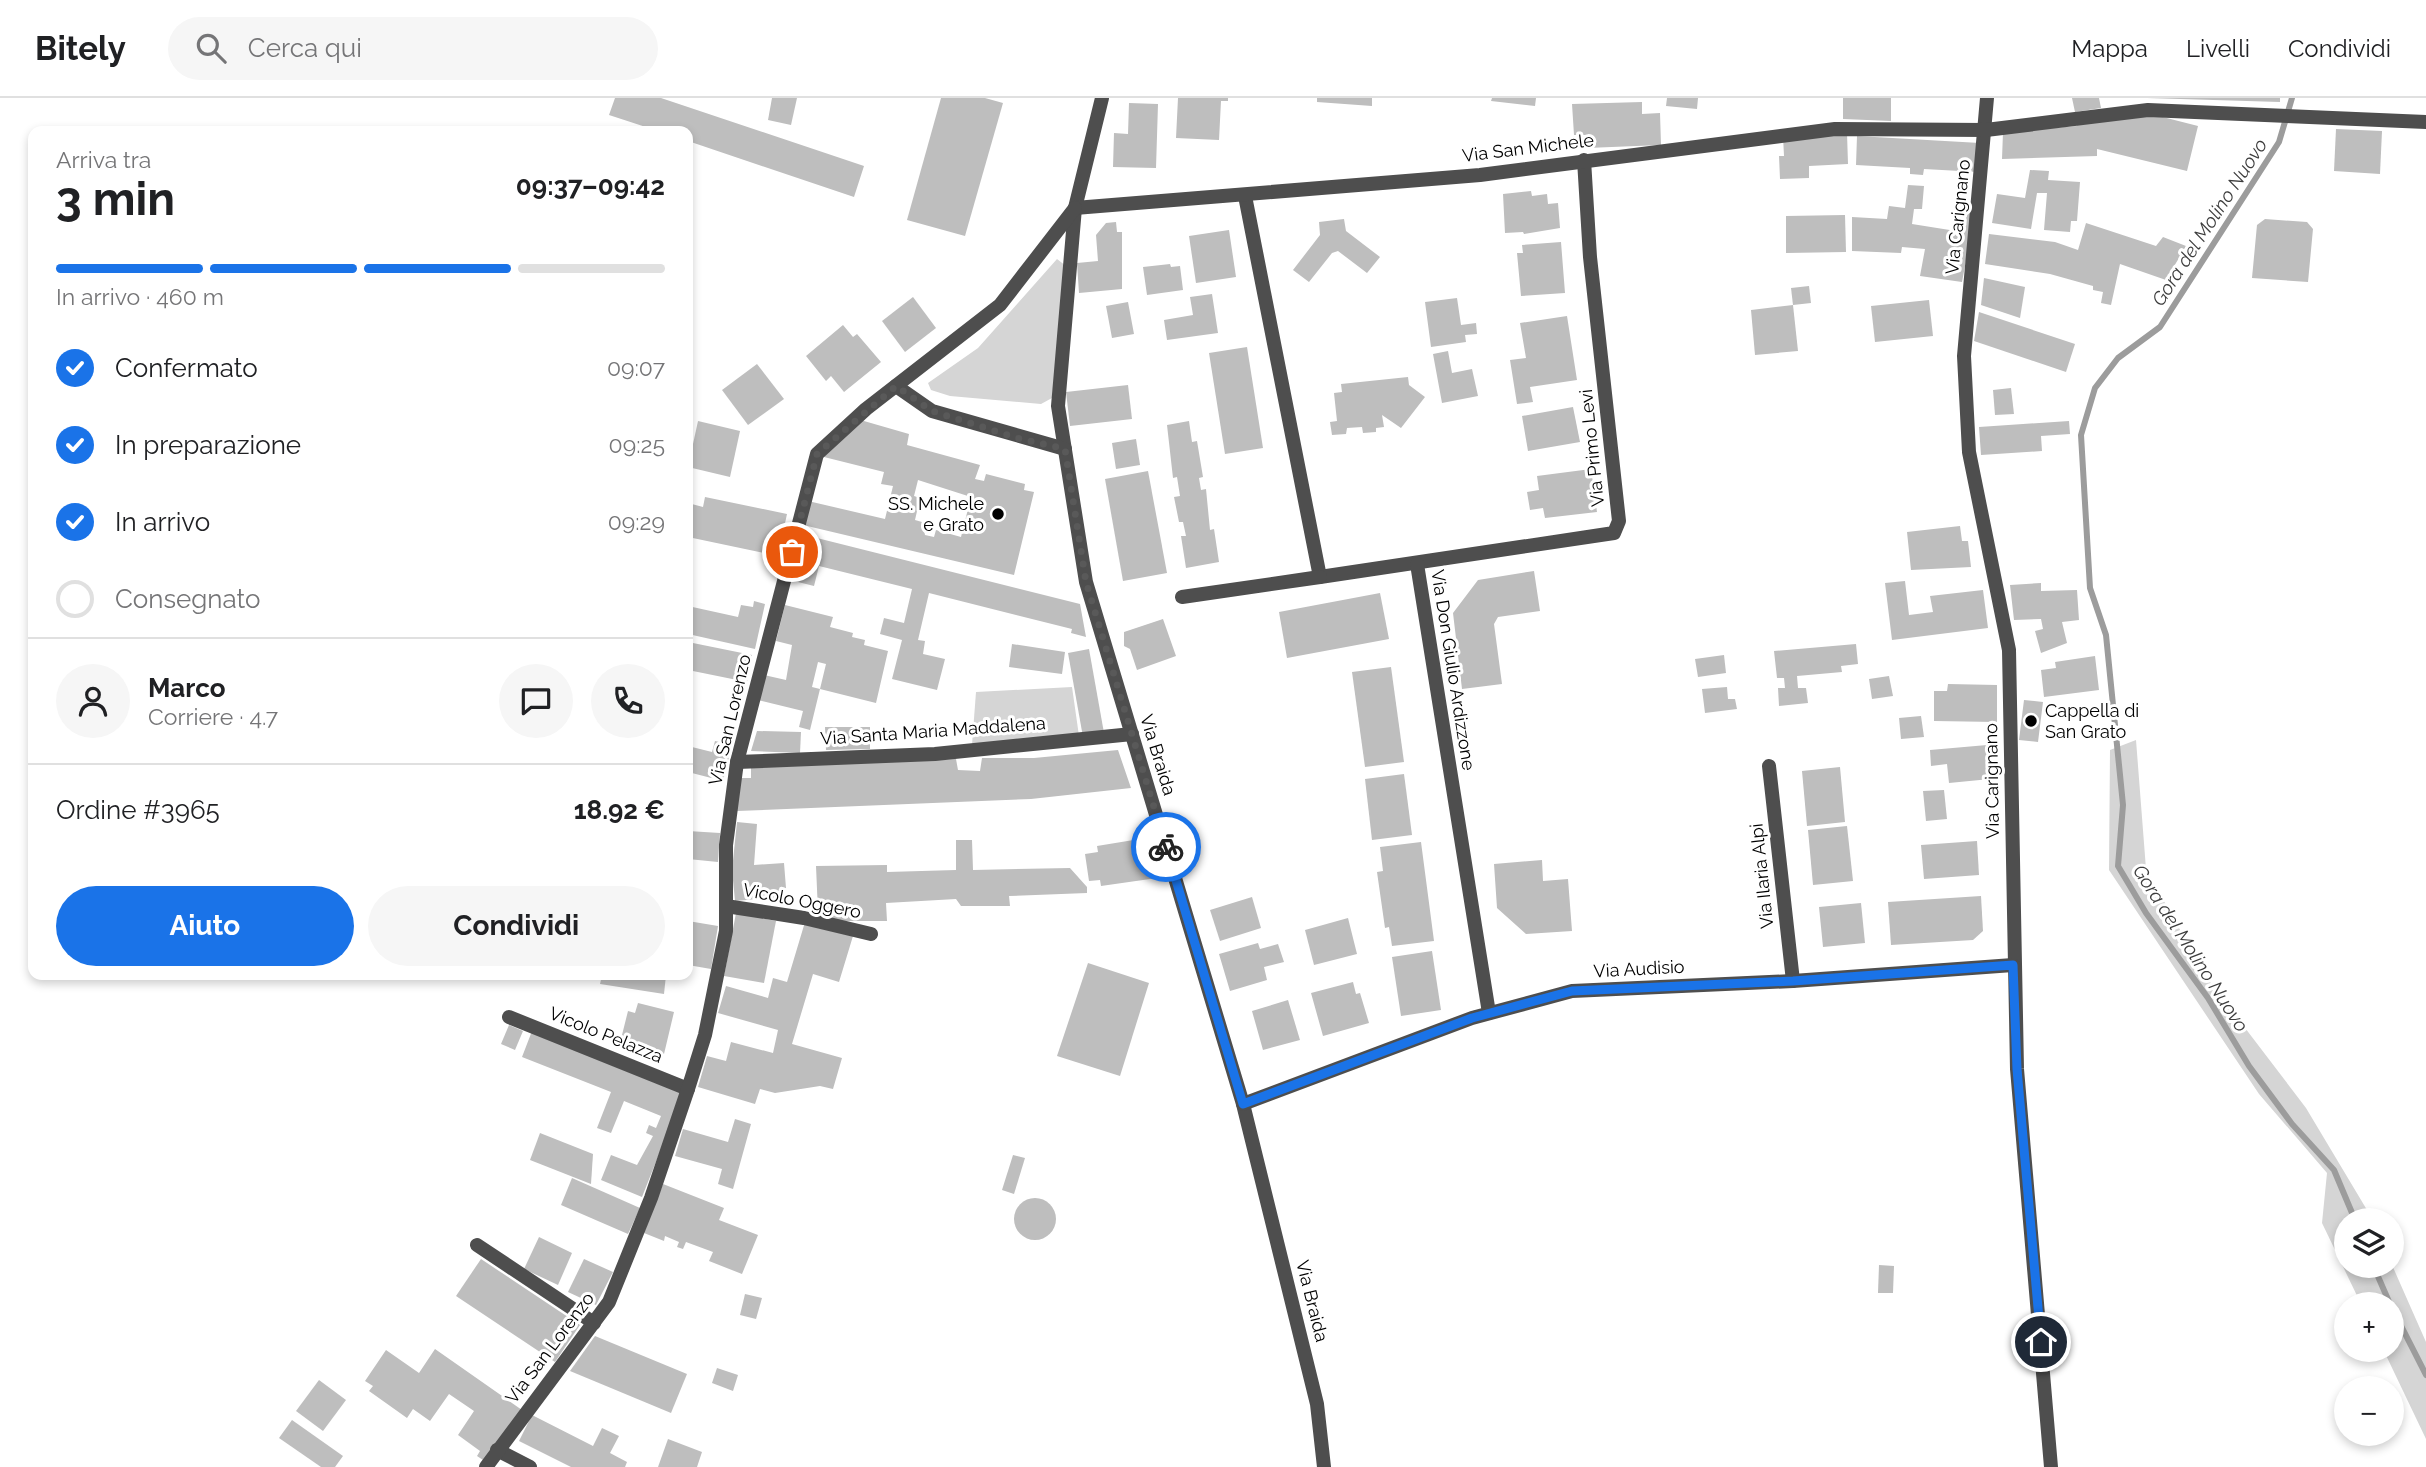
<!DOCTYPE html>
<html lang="it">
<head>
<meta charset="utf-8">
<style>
	body { margin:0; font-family:Raleway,sans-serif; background:#f6f6f6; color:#202124; height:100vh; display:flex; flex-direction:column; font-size:26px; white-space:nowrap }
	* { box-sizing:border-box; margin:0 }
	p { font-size:23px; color:#757577 }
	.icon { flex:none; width:38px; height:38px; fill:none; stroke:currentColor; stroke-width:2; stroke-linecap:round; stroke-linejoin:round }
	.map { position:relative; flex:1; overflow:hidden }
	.details { position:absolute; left:28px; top:28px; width:665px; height:854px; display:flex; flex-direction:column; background:#fff; border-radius:14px; box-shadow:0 4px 10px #0003 }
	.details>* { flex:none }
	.tools { position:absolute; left:2334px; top:1110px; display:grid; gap:14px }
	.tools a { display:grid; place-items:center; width:70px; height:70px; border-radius:50%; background:#fff; box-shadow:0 4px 10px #0003; font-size:35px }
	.pin { position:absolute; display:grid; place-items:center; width:60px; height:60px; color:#fff; margin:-30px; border:4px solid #fff; border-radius:50%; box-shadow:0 2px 7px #0007 }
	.courier { position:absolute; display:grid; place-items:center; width:70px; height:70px; margin:-35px; border:5px solid #1a73e8; border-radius:50%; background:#fff; color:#222; box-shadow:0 2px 9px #0007 }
	.head em { font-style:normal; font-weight:700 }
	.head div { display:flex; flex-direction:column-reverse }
	.head { display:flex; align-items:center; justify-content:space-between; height:119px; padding:0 28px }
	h1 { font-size:46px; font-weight:700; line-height:52px }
	.bar { display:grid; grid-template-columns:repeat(4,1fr); gap:10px 7px; align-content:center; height:84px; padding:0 28px }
	.bar i { height:9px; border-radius:5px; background:#e0e0e0 }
	.bar .on { background:#1a73e8 }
	.bar p { grid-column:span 4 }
	.line { display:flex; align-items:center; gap:18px; padding:0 28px; border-top:2px solid #e0e0e0 }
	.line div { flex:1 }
	.round { display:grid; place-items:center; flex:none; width:74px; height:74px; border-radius:37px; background:#f6f6f6 }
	ol { padding:0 28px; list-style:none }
	li { display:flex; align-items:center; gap:21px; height:77px }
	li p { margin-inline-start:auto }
	li .icon { padding:7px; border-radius:50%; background:#1a73e8; color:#fff; stroke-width:4 }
	li:last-child { color:#757577 }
	li i { width:38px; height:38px; border:4px solid #e0e0e0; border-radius:50% }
	.button { display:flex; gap:14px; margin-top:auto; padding:14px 28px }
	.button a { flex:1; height:80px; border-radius:42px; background:#1a73e8; color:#fff; font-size:28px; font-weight:700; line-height:80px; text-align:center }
	.button a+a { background:#f6f6f6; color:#202124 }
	header { display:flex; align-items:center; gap:42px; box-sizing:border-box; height:98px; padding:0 35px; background:#fff; border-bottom:2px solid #e0e0e0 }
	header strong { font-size:33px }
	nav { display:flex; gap:38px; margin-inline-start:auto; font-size:24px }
	.search { width:490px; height:63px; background:#f6f6f6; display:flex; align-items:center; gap:18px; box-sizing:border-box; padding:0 24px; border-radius:38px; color:#757577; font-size:26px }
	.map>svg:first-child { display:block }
</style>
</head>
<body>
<header>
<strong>Bitely</strong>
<div class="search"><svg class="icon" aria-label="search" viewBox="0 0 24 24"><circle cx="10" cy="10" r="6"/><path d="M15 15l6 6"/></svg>Cerca qui</div>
<nav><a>Mappa</a><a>Livelli</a><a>Condividi</a></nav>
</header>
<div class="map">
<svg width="2426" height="1369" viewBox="0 0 2426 1369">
	<rect width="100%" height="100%" fill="#fff"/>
	<g fill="#d5d5d5">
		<path d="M1057,161L1066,168L1052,300L1041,306L950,298L931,292L928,285L978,250Z"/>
		<path d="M1072,589L1079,638L972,647L976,594Z"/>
		<path d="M2136,642L2146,771L2207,880L2306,1010L2370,1117L2372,1122H2347V1167H2392L2426,1244V1341L2383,1251H2392V1206H2361L2322,1125L2327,1075L2259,996L2109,772L2110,652Z"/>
	</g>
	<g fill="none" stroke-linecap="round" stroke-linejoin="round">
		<g stroke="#9c9c9c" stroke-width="6">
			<path d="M2292,0L2279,44L2160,229L2118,260L2095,290L2081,337L2090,490L2106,537L2123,707L2118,768L2146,815L2208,900L2249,968L2292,1026L2334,1072L2355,1122"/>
			<path d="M2373,1167L2390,1206"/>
			<path d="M2392,1210L2426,1277"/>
		</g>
	</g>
	<g fill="#bebebe" fill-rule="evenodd">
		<path d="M615,0H661L864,68L854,99L688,43V33H658L609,17Z"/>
		<path d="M772,0H797L791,27L768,22Z"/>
		<path d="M941,0H985L1003,5L965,138L907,122Z"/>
		<path d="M1178,0H1228V3H1221L1219,42L1176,40Z"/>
		<path d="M1317,0H1372V8L1317,4Z"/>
		<path d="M1492,0H1536L1535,8L1491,3Z"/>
		<path d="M1667,0H1698L1697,11L1666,8Z"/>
		<path d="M1843,0H1891V23L1843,21Z"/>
		<path d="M2072,0H2099L2101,10L2075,14Z"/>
		<path d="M2147,0H2280V4Z"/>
		<path d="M1642,4V16L1660,15L1661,47L1587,50L1586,37H1574L1572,6Z"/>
		<path d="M1129,5L1158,6L1156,70L1113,69L1114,35L1128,36Z"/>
		<path d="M2147,15L2198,28L2187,73L2097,51V58L2002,61L2003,34L2077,28L2076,25Z"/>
		<path d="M2336,31L2382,33L2380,76L2334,73Z"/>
		<path d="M1847,35L1848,66L1809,68V80L1780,81L1779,58H1784L1783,38Z"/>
		<path d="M1857,38L1980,45L1978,74L1924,71L1923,77L1910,76V70L1856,67Z"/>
		<path d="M2030,72L2049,73L2048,82L2080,84L2077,123H2071L2070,134L2044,132L2047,95H2037L2031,131L1992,125L1997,96L2025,100Z"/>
		<path d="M1908,87L1924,88L1922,111H1914L1912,126L1956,133L1961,113L1975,115L1962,184L1920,178L1925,151L1902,149L1901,155L1852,153V119L1887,121L1889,108L1905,110Z"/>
		<path d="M1531,93L1532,98L1547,96L1548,106L1558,105L1560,130L1524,136L1523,134L1505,135L1503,96Z"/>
		<path d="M1845,117L1846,154L1786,155V118Z"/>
		<path d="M1344,121L1346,133L1380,159L1367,175L1338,153L1332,155L1309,184L1293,172L1320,137L1319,124Z"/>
		<path d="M2265,121L2307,124L2313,131L2308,184L2252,180L2257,127Z"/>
		<path d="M1116,124L1117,134H1122V191L1079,195L1077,165L1098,163L1096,137L1106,125Z"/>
		<path d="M2086,125L2156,148L2163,139L2186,148L2166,182L2120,166L2111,207L2101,205L2103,194L2093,192V188L2050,176L1985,166L1989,136L2055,144L2078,152Z"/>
		<path d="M1229,132L1236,179L1196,185L1189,138Z"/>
		<path d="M1561,144L1565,195L1521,198L1517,155H1523L1522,147Z"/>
		<path d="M1170,166L1171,169L1180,168L1183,192L1147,197L1143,169Z"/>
		<path d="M1984,180L2025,189L2020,220L1981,207Z"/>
		<path d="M1809,188L1811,205L1793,207L1791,190Z"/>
		<path d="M1212,196L1218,235L1167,242L1164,222L1193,217L1190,199Z"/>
		<path d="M913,199L936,230L905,254L882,223Z"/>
		<path d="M1457,200L1461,227L1476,225L1477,236L1465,237L1466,244L1431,249L1425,204Z"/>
		<path d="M1929,202L1933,238L1875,244L1871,208Z"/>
		<path d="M1128,204L1134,236L1112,240L1106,208Z"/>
		<path d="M1793,207L1798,253L1755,257L1751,212Z"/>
		<path d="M1979,214L2075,246L2066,274L1974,243Z"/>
		<path d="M1567,218L1577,282L1530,289L1533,304L1517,306L1510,262L1526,260L1520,225Z"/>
		<path d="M843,227L853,239L857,236L881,264L844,294L831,278L826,283L806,258Z"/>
		<path d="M1247,249L1263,350L1225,356L1209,255Z"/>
		<path d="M1448,253L1452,275L1472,271L1478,298L1442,305L1433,256Z"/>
		<path d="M757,266L784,301L748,327L722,292Z"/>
		<path d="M1408,279L1409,287L1425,299L1401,330L1382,317L1384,329L1376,330V334L1363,335L1362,329L1347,330L1346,336L1332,337L1330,324L1337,323L1334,295L1342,294L1341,286Z"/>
		<path d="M1128,287L1132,321L1070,328L1066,294Z"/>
		<path d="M2011,290L2014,316L1995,317L1993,292Z"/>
		<path d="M1573,309L1580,344L1528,353L1522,318Z"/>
		<path d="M857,321L909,336L907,347L980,367L975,381L984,383L986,376L1025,386L1024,392L1034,394L1014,477L803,427L808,403L885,421L893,388L881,386L884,374L824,359ZM918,382L971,399L961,439L936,432L934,439L925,437L922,424L915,422L920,400L914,398Z"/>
		<path d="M698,323L740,333L730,379L688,369Z"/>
		<path d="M1189,323L1192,344L1197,343L1203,379L1199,380L1201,392L1206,391L1210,432L1214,431L1219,464L1186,470L1181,438H1186L1183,424H1179L1174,399L1180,398L1177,379L1173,380L1167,327Z"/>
		<path d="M2069,323L2070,336L2041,338L2042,353L1981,357L1979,329Z"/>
		<path d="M1136,341L1140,367L1116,371L1112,345Z"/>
		<path d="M1591,371L1597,414L1545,420L1543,410L1530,412L1527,394L1539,392L1537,378Z"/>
		<path d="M1148,373L1167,475L1123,483L1105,381Z"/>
		<path d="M705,399L787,416L778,458L688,439V405L703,409Z"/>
		<path d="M1960,428L1962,443H1968L1971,469L1911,472L1907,434Z"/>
		<path d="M801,436L1080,506L1086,539L1071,535L1072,531L929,495L918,542L925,543L923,556L945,561L937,592L892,581L902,542L880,536L884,520L904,525L912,491L819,468L814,488L790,482Z"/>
		<path d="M1534,473L1540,513L1498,519L1494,526L1502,586L1462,591L1453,515L1478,482Z"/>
		<path d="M1905,483L1909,517L1933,514L1930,498L1983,492L1988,530L1892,542L1885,485Z"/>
		<path d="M2041,485V493L2077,492L2079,522L2062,524L2067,545L2041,555L2035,533L2043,531L2041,521L2014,522L2010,487Z"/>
		<path d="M1380,495L1389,541L1287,560L1279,514Z"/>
		<path d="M754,503L765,506L755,551L688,536V508L738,519L741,507L753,509Z"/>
		<path d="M785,507L833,519L830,529L853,535L852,539L865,542L864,547L888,553L876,605L820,591L826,566L818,564L812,589L820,591L810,632L799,629L803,613L758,602L764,577L786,582L792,547L776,543Z"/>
		<path d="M1163,521L1176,558L1137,572L1130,551L1124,548V534Z"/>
		<path d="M688,544L752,557L747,584L688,572Z"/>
		<path d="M1012,546L1065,554L1062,576L1009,569Z"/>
		<path d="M1856,546L1858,566L1841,568L1842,574L1797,578L1798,590H1806L1808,605L1779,608L1778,590H1785L1784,580H1777L1774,553Z"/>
		<path d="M1089,551L1104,635L1083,639L1068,555Z"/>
		<path d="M1724,557L1726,575L1698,579L1695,561Z"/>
		<path d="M2095,558L2099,592L2044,599L2041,572L2056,570L2055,564Z"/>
		<path d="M1391,569L1404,664L1365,669L1352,574Z"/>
		<path d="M1889,578L1893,598L1872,601L1869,581Z"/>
		<path d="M1948,586L1997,587V624L1934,623V593H1947Z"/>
		<path d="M1727,589L1728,601H1735L1737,611L1705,615L1702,591Z"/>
		<path d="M2024,602L2043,604L2038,644L2019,642Z"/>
		<path d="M1921,618L1924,639L1901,641L1899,620Z"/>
		<path d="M825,629H870V651L826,652Z"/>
		<path d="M757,633L801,634L800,655L751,653Z"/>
		<path d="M715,643L732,647L723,683L688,674V648L712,654Z"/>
		<path d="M1987,647L1990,681L1949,685L1947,666L1931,668L1930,652Z"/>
		<path d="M1118,652L1131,690L1031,701L737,713V680H751V668L956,661L958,672L980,673L982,660H1034Z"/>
		<path d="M1840,669L1845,724L1807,728L1802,673Z"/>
		<path d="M1404,676L1412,737L1372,742L1365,681Z"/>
		<path d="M1944,692L1947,721L1926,723L1923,693Z"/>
		<path d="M737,724L757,726L754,767L784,765L786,790L781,791L782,799L735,803L732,772Z"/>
		<path d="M1847,728L1853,783L1813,787L1808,732Z"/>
		<path d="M688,733L720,735L718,764L688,761Z"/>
		<path d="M1158,738L1164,779L1101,788L1100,782L1089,783L1085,756L1098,754L1097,748Z"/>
		<path d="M956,742H972L973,772L1070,770L1087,789V795L1009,798L1010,808H961L956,801L886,805L887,823H831V814H818L816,768L887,767V774L956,772Z"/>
		<path d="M1977,743L1979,777L1924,781L1921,747Z"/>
		<path d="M1421,744L1434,843L1392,848L1389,829L1385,830L1377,774L1383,773L1380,749Z"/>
		<path d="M1542,762L1543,783L1568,781L1572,833L1526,836L1497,810L1494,766Z"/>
		<path d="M1981,798L1983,833L1973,842L1891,847L1888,804Z"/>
		<path d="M1252,799L1261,830L1220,843L1210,812Z"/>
		<path d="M1861,805L1865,845L1823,849L1819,809Z"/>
		<path d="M736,815L776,823L764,885L724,878Z"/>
		<path d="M1348,820L1357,856L1314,867L1305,832Z"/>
		<path d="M688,823L718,828L711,871L688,867Z"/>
		<path d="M805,824L853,838L839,884L813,876L792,946L842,960L833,991L820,988L775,995L760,991L755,1006L698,989L707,958L726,963L731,944L773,955L778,932L718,915L726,888L768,900L773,880L787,884Z"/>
		<path d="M1258,845L1260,851L1278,846L1284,864L1264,869L1267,882L1230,893L1219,856Z"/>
		<path d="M1432,853L1441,912L1401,918L1392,859Z"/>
		<path d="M1088,865L1149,885L1120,978L1057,958Z"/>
		<path d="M602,877H666L664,896L600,886Z"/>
		<path d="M1353,884L1356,896L1360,895L1369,925L1323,938L1311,895Z"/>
		<path d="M1288,902L1300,942L1263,952L1252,913Z"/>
		<path d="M638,905L674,914L664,956L620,945L628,913L635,915Z"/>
		<path d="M509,927L523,933L515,952L501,946Z"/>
		<path d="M532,933L684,993L642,1099L601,1082L611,1057L637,1067L653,1038L646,1035L649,1027L656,1030L661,1018L624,1003L611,1035L597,1030L611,994L522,959Z"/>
		<path d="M735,1021L751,1026L733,1091L718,1086L722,1071L675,1058L683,1031L728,1044Z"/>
		<path d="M540,1035L593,1056L591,1086L530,1062Z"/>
		<path d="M1013,1057L1025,1060L1014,1096L1002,1092Z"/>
		<path d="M572,1080L640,1110L628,1136L561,1107Z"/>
		<path d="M663,1086L724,1110L719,1122L758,1137L742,1176L709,1163L713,1154L686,1144L683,1151L677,1149L679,1144L665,1138L664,1143L644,1135Z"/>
		<circle cx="1035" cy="1121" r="21"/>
		<path d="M539,1139L572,1155L558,1187L524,1171Z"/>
		<path d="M481,1161L580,1227L555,1264L456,1198Z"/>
		<path d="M584,1161L613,1174L596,1207L568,1194Z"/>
		<path d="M1879,1167L1894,1168L1893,1195H1878Z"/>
		<path d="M745,1196L762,1200L756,1221L740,1217Z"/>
		<path d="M595,1238L687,1276L671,1315L570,1273Z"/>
		<path d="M435,1251L522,1312L486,1364L477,1358L480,1353L458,1337L474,1313L449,1296L430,1323L413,1311L407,1320L369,1293L373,1288L365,1283L386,1252L419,1275Z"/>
		<path d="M717,1270L738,1277L733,1293L712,1285Z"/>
		<path d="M319,1282L346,1302L323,1333L296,1313Z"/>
		<path d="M532,1317L593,1348L602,1330L619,1338L610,1355L627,1364L625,1369H571L519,1343Z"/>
		<path d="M292,1322L343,1358L335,1369H321L279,1340Z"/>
		<path d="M668,1341L702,1354L697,1369H658Z"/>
	</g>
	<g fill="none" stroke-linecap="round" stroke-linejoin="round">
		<g stroke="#4e4e4e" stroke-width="14">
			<path d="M1102,0L1075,110L1058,308L1086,484L1243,1006L1317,1306L1324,1369"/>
			<path d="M1987,0L1964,258L1969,354L2009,552L2017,971L2051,1369"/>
			<path d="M1245,98L1320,479L1614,435L1619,423L1590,159L1584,62"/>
			<path d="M1075,110L1480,77L1835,31L1986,32L2148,12L2426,24"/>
			<path d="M896,288L932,313L1065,351"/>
			<path d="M1417,466L1489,915"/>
			<path d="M1182,499L1320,479"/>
			<path d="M737,664L935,656L1132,636"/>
			<path d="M1769,668L1793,883"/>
			<path d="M726,808L804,820L871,836"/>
			<path d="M509,919L688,991"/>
			<path d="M1243,1006L1472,920L1572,893L1793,883L2013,867"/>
			<path d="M477,1147L594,1225"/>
			<path d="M497,1352L530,1369"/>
			<path d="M486,1369L609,1204L651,1100L688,991L705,937L726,833V747L737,664L817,356L866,311L1000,207L1075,110"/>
		</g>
	</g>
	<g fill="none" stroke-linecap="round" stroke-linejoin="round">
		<path stroke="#595959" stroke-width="7" stroke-dasharray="0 12.6" d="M792,454L817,356L896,288L932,313L1017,340L1065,351L1086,484L1166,749"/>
		<path stroke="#1a73e8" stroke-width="9" d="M1166,749L1243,1006L1472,920L1572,893L1793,883L2013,867L2017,971L2041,1244"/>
	</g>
	<g fill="#000" stroke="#fff" stroke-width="2.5">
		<circle cx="998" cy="416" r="7"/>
		<circle cx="2031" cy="623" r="7"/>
	</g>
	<g text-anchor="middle" stroke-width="6" stroke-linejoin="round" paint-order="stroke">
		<g font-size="18" fill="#000" stroke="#fff">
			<text transform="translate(1528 50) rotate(-7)" y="6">Via San Michele</text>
			<text transform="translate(1958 119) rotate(-84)" y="6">Via Carignano</text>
			<text transform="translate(1592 350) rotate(-96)" y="6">Via Primo Levi</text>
			<text transform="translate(1453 572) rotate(81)" y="6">Via Don Giulio Ardizzone</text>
			<text transform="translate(730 622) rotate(-77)" y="6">Via San Lorenzo</text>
			<text transform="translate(933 633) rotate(-4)" y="6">Via Santa Maria Maddalena</text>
			<text transform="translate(1158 657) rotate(73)" y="6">Via Braida</text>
			<text transform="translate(1992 683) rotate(-91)" y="6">Via Carignano</text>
			<text transform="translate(1762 778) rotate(-96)" y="6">Via Ilaria Alpi</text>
			<text transform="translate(802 803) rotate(11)" y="6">Vicolo Oggero</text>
			<text transform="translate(1639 871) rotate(-3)" y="6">Via Audisio</text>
			<text transform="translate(606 937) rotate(22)" y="6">Vicolo Pelazza</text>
			<text transform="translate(1312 1203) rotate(76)" y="6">Via Braida</text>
			<text transform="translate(550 1250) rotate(-53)" y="6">Via San Lorenzo</text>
		</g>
		<g font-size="18" fill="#000" stroke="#fff" text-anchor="end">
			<text x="984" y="412">SS. Michele<tspan x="984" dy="21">e Grato</tspan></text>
			<text x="2045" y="619" text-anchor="start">Cappella di<tspan x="2045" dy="21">San Grato</tspan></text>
		</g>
		<g font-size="19" font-style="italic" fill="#3d3d3d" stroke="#fff">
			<text transform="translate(2209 124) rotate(-57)" y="7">Gora del Molino Nuovo</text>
			<text transform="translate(2191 850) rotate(57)" y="7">Gora del Molino Nuovo</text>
		</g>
	</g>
</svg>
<div class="tools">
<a><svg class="icon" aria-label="layers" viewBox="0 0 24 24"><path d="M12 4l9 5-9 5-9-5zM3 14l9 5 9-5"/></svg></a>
<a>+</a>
<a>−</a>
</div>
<div class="pin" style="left:792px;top:454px;background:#ea580c"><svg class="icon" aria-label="bag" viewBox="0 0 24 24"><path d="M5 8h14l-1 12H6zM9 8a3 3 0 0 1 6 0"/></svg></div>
<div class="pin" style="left:2041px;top:1244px;background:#1f2937"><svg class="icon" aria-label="home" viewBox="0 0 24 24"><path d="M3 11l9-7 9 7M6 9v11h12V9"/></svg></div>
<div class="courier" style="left:1166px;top:749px"><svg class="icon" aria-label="bike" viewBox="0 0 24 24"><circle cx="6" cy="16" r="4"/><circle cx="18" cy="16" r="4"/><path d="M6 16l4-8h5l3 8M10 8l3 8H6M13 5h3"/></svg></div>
<section class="details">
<div class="head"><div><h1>3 min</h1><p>Arriva tra</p></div><em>09:37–09:42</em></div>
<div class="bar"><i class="on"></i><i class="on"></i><i class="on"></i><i></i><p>In arrivo · 460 m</p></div>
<ol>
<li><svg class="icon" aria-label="check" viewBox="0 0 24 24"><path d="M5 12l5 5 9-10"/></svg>Confermato<p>09:07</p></li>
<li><svg class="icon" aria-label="check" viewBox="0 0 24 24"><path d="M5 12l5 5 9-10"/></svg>In preparazione<p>09:25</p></li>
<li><svg class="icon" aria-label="check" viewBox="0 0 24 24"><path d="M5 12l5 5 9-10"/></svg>In arrivo<p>09:29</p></li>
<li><i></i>Consegnato</li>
</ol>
<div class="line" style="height:126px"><a class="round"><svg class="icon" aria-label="person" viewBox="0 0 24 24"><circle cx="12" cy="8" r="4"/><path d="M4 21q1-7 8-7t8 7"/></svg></a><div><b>Marco</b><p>Corriere · 4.7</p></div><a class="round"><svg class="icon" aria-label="chat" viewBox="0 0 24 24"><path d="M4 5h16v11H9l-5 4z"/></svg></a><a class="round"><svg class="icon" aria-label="phone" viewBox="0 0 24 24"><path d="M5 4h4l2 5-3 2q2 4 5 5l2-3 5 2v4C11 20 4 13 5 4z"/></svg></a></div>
<div class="line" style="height:91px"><div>Ordine #3965</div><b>18.92 €</b></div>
<div class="button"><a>Aiuto</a><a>Condividi</a></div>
</section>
</div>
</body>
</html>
